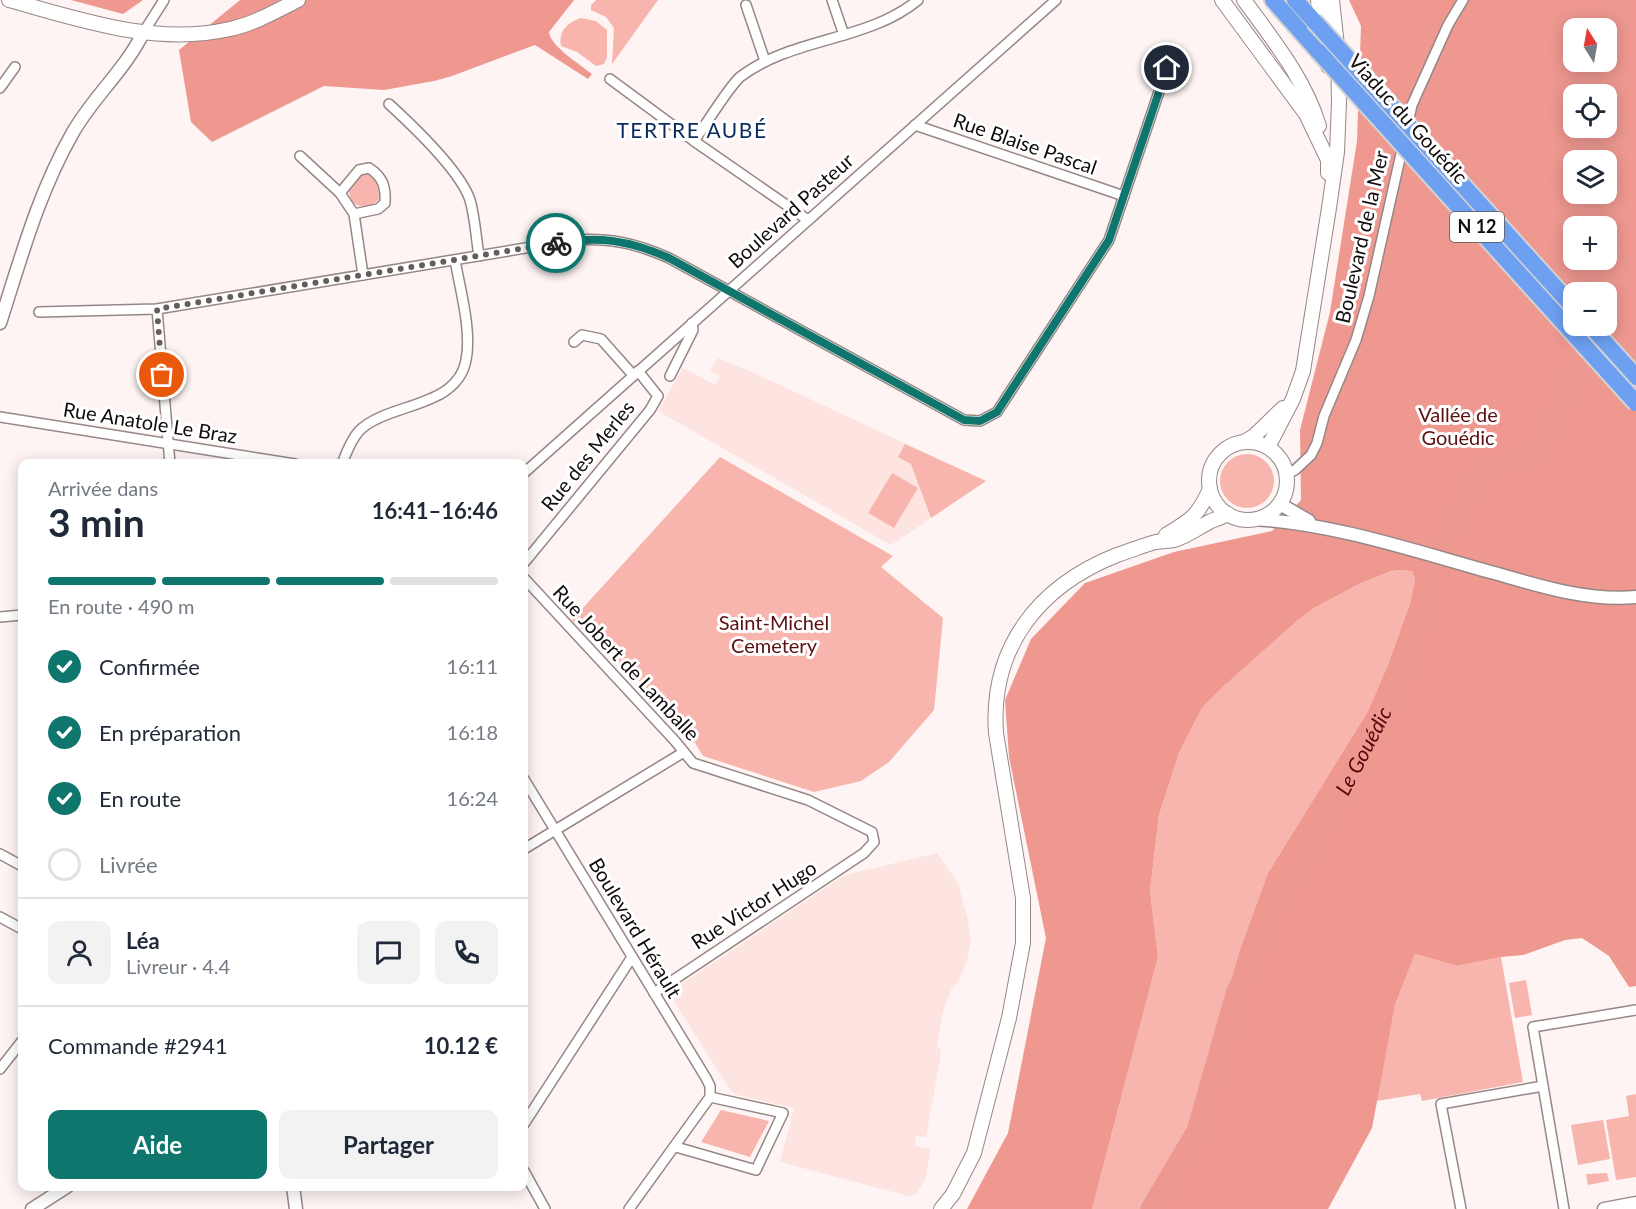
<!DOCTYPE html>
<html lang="fr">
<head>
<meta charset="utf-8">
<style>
	body { margin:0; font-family:Lato,sans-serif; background:#f2f2f3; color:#1f2937; height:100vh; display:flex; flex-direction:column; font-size:22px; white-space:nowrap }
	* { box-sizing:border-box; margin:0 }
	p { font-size:20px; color:#747a83 }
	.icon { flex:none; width:33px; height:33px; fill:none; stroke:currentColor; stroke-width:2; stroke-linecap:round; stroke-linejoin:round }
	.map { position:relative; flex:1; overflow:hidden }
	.details { position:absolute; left:18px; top:459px; width:510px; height:732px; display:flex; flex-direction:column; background:#fff; border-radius:12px; box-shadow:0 3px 15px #0003 }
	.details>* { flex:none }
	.needle { width:39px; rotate:349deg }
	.controls { position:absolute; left:1563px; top:18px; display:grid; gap:12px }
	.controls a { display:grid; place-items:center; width:54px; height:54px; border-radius:12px; background:#fff; box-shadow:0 3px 15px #0003; font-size:30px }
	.pin { position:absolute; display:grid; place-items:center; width:51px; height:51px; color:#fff; margin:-26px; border:3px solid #fff; border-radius:50%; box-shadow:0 2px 6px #0007 }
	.courier { position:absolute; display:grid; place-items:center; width:60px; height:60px; margin:-30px; border:4px solid #0f766e; border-radius:50%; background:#fff; color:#222; box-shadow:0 2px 8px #0007 }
	.overview em { font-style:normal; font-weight:700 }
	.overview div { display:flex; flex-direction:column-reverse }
	.overview { display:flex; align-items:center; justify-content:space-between; height:102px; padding:0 30px }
	h1 { font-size:39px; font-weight:700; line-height:45px }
	.bar { display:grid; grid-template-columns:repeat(4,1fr); gap:9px 6px; align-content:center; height:72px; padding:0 30px }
	.bar i { height:8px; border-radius:4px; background:#e0e1e3 }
	.bar .current { background:#0f766e }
	.bar p { grid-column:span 4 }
	.line { display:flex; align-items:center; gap:15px; padding:0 30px; border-top:2px solid #e0e1e3 }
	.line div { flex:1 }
	.round { display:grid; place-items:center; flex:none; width:63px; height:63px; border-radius:12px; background:#f2f2f3 }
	ol { padding:0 30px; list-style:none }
	li { display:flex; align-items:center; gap:18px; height:66px }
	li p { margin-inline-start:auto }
	li .icon { padding:6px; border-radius:50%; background:#0f766e; color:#fff; stroke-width:4 }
	li:last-child { color:#747a83 }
	li i { width:33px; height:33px; border:3px solid #e0e1e3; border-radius:50% }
	.button { display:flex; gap:12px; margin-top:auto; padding:12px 30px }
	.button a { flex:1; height:69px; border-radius:12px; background:#0f766e; color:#fff; font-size:24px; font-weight:700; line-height:69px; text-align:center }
	.button a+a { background:#f2f2f3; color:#1f2937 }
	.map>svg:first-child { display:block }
</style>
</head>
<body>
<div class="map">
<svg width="1636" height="1209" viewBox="0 0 1636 1209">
	<rect width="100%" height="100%" fill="#fef4f3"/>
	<g fill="#fde4e1">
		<path d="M718,358L752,372L986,481L891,545L658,411L683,368L715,385L720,376L710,371Z"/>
		<path d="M937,853L958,883L968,920L971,941L967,960L959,980L952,988L943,1012L937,1045L940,1048L941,1054L926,1137L916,1136L915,1146L931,1149L925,1181L915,1195L908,1196L780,1162L794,1108L737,1095L730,1090L678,1008L672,996L674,989L845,875Z"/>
	</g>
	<g fill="#f7b5ae">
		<path d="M596,0H658L612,64L614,28L606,17L591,10V5Z"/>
		<path d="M581,18L596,21L607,30V57L604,64L596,66L577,52L561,46C558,31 568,22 581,18Z"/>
		<path d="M370,173L378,180L379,199C367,214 344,205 350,185L362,175Z"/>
		<path d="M905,444L986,481L931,518L911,464L898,457Z"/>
		<circle cx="1247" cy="481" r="27"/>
		<path d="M720,457L893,556L881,567L943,618L934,710L889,762L861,781L814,792L703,756L680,718L572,620Z"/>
		<path d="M892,473L918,488L894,528L868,513Z"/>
		<path d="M1405,570L1414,572L1415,580L1410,603L1389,662L1368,711L1268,873L1240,949L1189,1125L1140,1209H1092L1158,957L1150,891L1159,815L1179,753L1202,708L1224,686L1298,620L1314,608L1359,584L1393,571Z"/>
		<path d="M1415,954L1457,966L1501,957L1523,1082L1422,1101L1420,1094L1376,1101L1395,1005Z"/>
		<path d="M1526,980L1532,1015L1515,1018L1509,983Z"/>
		<path d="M1636,1094V1177L1616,1180L1606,1120L1629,1116L1626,1096Z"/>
		<path d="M721,1110L769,1121L750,1157L701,1142Z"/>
		<path d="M1603,1120L1610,1159L1578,1165L1571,1125Z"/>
		<path d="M1607,1173L1609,1181L1588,1185L1586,1174Z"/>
	</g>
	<g fill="#ee9890" fill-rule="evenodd">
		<path d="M71,0H143L123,14Z"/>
		<path d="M240,0H574L549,32C550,46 581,65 592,74L588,79L535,45L452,76L434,81L384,90L324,86L212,142L191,122L179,50Z"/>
		<path d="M1349,0H1636V986L1629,987L1609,956L1582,938L1565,940L1523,955L1501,957L1457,966L1415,954L1395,1005L1372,1128L1328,1209H1140L1189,1125L1240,949L1268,873L1368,711L1389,662L1410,603L1415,580L1413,572L1405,570L1392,571L1359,584L1314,608L1298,620L1224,686L1202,708L1179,753L1159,815L1150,891L1158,957L1092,1209H967L1008,1133L1046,938L1009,757L1005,700L1031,639L1085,583L1174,552L1272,531L1301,500L1300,430L1330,312L1357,141L1361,26ZM1574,28H1606V62H1574ZM1574,94H1606V128H1574ZM1574,160H1606V194H1574ZM1574,226H1606V260H1574ZM1574,292H1606V326H1574Z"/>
	</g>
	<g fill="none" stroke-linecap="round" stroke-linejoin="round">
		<g stroke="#ed9890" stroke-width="21">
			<path d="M1606,37L1610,35L1619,15L1617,0"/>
			<path d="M1574,48L1570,54L1574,65C1581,69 1594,73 1600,78C1611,89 1615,126 1612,140L1602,146L1593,160"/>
			<path d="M1589,194L1592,226"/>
			<path d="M1598,260L1604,288"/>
			<path id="s1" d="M1151,1209L1197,1131L1236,994L1270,916L1291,885L1336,805L1398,686L1436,566L1476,477C1493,463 1513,464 1531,453C1549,442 1563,399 1567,379C1597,356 1614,347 1606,305"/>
		</g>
		<defs>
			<g id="minor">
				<path d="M832,0L844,35"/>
				<path d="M746,5L765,61"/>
				<path d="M143,33L164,0"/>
				<path d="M610,79L694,141L808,220"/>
				<path d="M0,88L15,67"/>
				<path d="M389,104C413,126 460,170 470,200C475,217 476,238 479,256"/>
				<path d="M915,125L1124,196"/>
				<path d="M694,141C705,126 728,88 740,77C792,37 867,42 918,0"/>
				<path d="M300,156L340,193L354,214L363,275"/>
				<path d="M340,193L359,170L369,168C383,177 386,187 385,203L378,209L354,214"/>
				<path d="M157,309L170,464"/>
				<path d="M39,312L157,309L574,240C611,238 635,243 669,258L964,420L980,421L997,412L1109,240L1167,68"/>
				<path d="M574,342L582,335L601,339L633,375"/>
				<path d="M670,376L693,330L692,323"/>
				<path d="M0,417L295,464"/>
				<path d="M342,464C346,453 351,440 359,431C388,402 457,409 466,360C472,331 460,289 455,260"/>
				<path d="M524,473L1056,0"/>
				<path d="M1287,474L1295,470L1311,455L1317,443L1324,416L1356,340L1369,296L1412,105L1448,25L1463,0"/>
				<path d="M524,563L650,410L658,396L638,371"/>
				<path d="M524,578L675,741L693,763L808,800L872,832L874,842L864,853L654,993"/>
				<path d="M0,617L22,615"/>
				<path d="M524,779L706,1078L710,1086V1097"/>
				<path d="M524,849L684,752"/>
				<path d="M0,854L22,866"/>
				<path d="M0,917L22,929"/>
				<path d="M0,1069L22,1041"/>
				<path d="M524,1124L632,957"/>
				<path d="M676,1147L756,1170L783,1113L710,1097"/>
				<path d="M524,1171L545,1209"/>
				<path d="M629,1209L710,1097"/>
				<path d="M1461,1209L1441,1104L1543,1086"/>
				<path d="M1564,1209L1533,1027L1636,1010"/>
			</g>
			<g id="tertiary">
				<path d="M0,323C21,258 38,194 72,134C92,98 125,70 143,33"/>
				<path d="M1280,504L1309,521"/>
				<path d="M1254,519C1337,524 1417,552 1498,574C1543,587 1588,601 1636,597"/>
				<path d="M293,1186L296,1209"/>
				<path d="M32,1209L68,1186"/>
				<path d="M1604,1209L1636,1203"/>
			</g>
			<g id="secondary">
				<path d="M9,0C82,20 155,46 230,29C254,24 276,11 298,0"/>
				<path d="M1222,0L1306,114L1328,160V173"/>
				<path d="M1244,0C1273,40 1305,79 1319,126"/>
				<path d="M1318,0L1324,26L1328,66"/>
				<path d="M1244,442L1254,436L1283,408"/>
				<circle cx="1248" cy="481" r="39"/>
				<path d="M1268,447L1293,399L1303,371L1329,208L1337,152L1339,102L1338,55L1332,0"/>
				<path d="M1166,535C1192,519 1197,517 1210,489"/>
				<path d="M941,1209L953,1194L974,1153L1009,1018L1023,943V898L996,733C990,647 1039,586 1117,555C1130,551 1143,545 1156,542C1162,541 1168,541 1174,540C1188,536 1199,527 1211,521C1217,519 1222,517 1228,514"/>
			</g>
			<g id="trunk">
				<path d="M1273,0L1318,51"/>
				<path d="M1295,0L1314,21"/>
				<path d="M1590,326L1636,377"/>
			</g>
		</defs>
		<use href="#minor" stroke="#968785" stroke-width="12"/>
		<use href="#tertiary" stroke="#968785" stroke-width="15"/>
		<use href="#secondary" stroke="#968785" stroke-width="16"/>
		<use href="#trunk" stroke="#d4d3d3" stroke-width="20"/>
		<use href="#minor" stroke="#fff" stroke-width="9"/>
		<use href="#tertiary" stroke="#fff" stroke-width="12"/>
		<use href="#secondary" stroke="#fff" stroke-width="14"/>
		<use href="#trunk" stroke="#6ea0f2" stroke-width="16"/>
		<defs>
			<g id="trunk-bridge">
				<path d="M1314,21L1574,308"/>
				<path d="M1318,51L1636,403"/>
			</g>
		</defs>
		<use href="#trunk-bridge" stroke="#d4d3d3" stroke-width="20" stroke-linecap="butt"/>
		<use href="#trunk-bridge" stroke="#6ea0f2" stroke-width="16"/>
	</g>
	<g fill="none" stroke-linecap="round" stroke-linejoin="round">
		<path stroke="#645d5c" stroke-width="6" stroke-dasharray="0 10.8" d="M162,375L157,309L556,243"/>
		<path stroke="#0f766e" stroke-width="8" d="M556,243C599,236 629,240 669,258L964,420L980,421L997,412L1109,240L1167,68"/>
	</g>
	<g text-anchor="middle" stroke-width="6" stroke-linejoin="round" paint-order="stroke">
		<rect fill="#fff" stroke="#585554" stroke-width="1.5" x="1450" y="212" width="54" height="30" rx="4.5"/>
		<g font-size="18" font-weight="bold" fill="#110c0b">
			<text x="1477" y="233">N 12</text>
		</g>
		<g font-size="20" fill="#110c0b" stroke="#fff">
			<text transform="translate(1408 119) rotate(48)" y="7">Viaduc du Gouédic</text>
			<text transform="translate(1025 144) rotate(19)" y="7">Rue Blaise Pascal</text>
			<text transform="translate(791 211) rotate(-42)" y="7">Boulevard Pasteur</text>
			<text transform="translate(1362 237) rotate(-77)" y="7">Boulevard de la Mer</text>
			<text transform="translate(150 423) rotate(9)" y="7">Rue Anatole Le Braz</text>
			<text transform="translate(588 456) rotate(-51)" y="7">Rue des Merles</text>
			<text transform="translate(626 663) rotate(47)" y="7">Rue Jobert de Lamballe</text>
			<text transform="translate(754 905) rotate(-33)" y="7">Rue Victor Hugo</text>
			<text transform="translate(635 928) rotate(59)" y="7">Boulevard Hérault</text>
		</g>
		<g font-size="20" fill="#5b1011" stroke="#fff">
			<text x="1458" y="422">Vallée de<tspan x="1458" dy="23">Gouédic</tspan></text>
			<text x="774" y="630">Saint-Michel<tspan x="774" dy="23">Cemetery</tspan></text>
		</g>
		<g font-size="21" letter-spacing="1.5" fill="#082a5d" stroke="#fff">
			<text x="692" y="138">TERTRE AUBÉ</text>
		</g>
		<g font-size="21" font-style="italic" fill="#54070a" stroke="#fff">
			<text dy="7" stroke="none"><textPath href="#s1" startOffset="508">Le Gouédic</textPath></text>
		</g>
	</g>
</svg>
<div class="controls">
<a><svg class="needle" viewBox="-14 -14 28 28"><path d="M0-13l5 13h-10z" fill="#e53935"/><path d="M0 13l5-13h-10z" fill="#747a83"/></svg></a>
<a><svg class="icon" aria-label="locate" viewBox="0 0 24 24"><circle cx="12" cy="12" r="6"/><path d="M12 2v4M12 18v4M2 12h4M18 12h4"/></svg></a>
<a><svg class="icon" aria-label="layers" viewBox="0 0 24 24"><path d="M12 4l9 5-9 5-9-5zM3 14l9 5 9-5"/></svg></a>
<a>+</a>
<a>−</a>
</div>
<div class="pin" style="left:162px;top:375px;background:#ea580c"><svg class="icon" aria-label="bag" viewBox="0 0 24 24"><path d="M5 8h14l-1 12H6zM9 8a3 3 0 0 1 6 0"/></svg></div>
<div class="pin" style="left:1167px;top:68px;background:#1f2937"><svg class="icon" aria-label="home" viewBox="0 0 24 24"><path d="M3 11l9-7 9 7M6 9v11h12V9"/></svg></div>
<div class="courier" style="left:556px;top:243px"><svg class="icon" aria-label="bike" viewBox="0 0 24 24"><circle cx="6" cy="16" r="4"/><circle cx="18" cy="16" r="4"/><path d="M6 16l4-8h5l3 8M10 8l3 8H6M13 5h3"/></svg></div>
<section class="details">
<div class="overview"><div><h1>3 min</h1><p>Arrivée dans</p></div><em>16:41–16:46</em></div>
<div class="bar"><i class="current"></i><i class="current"></i><i class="current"></i><i></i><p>En route · 490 m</p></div>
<ol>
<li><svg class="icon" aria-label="check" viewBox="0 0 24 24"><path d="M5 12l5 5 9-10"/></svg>Confirmée<p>16:11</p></li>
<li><svg class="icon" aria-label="check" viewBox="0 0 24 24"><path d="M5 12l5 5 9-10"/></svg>En préparation<p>16:18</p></li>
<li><svg class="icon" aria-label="check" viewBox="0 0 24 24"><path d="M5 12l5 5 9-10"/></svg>En route<p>16:24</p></li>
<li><i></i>Livrée</li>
</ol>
<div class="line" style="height:108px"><a class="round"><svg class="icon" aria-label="person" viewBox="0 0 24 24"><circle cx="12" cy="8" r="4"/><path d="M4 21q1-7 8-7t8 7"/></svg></a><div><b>Léa</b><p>Livreur · 4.4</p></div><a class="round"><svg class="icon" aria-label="chat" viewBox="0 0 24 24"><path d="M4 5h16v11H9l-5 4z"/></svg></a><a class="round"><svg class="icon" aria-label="phone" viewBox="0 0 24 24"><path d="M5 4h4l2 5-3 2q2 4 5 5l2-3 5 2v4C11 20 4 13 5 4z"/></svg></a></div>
<div class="line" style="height:78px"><div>Commande #2941</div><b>10.12 €</b></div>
<div class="button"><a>Aide</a><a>Partager</a></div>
</section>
</div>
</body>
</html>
